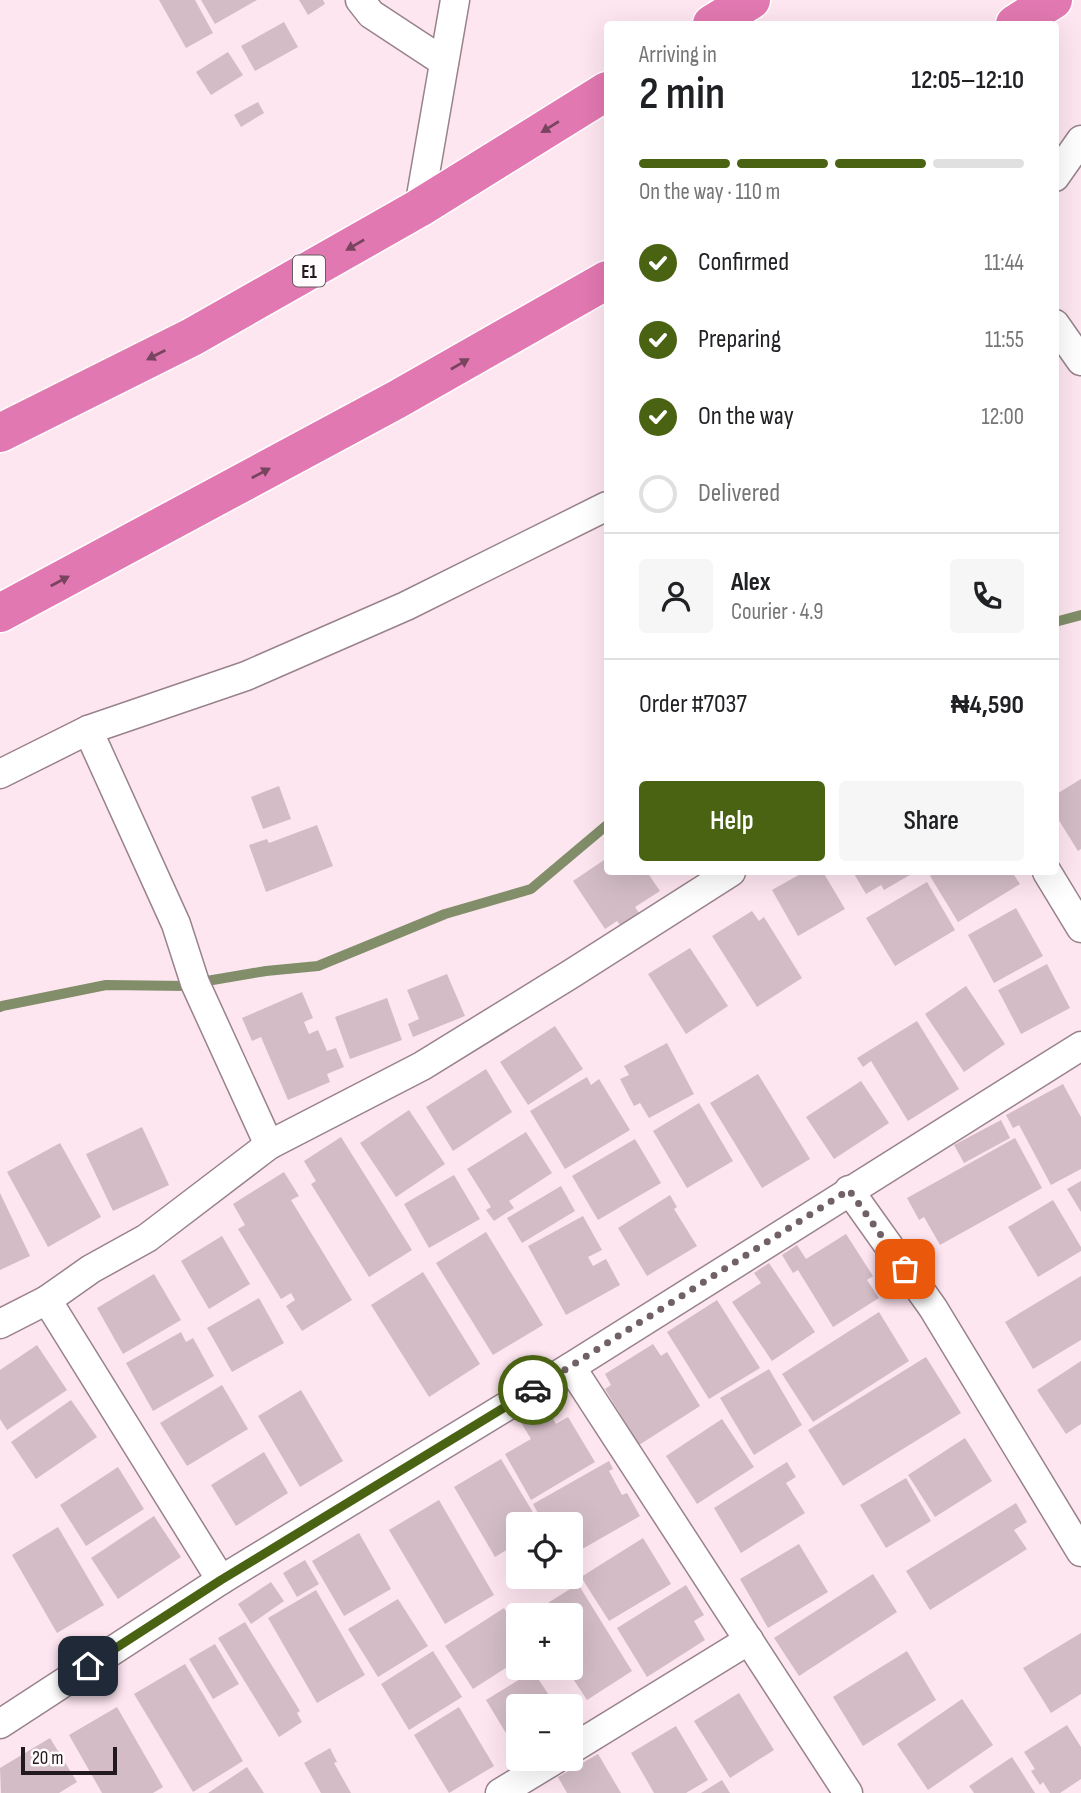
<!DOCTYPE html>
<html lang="en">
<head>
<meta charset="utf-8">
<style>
	body { margin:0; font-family:"Sofia Sans Condensed",sans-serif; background:#f6f6f6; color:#202124; height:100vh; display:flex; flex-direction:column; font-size:26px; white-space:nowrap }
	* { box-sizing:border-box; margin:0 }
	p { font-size:23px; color:#757577 }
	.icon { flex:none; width:38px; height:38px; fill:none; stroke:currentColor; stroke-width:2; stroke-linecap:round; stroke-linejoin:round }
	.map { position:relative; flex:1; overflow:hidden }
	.drawer { position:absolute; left:604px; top:21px; width:455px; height:854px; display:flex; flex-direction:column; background:#fff; border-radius:7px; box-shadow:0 7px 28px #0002 }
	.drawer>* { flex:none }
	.fabs { position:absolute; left:506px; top:1512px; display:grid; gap:14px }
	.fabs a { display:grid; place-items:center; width:77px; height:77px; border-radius:7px; background:#fff; box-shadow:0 7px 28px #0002; font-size:35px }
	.scale { position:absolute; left:21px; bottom:18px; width:96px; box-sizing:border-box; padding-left:7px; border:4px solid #231a1e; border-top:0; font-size:19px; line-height:24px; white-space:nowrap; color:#231a1e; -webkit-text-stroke:5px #fffafc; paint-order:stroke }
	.pin { position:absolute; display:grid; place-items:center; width:60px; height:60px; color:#fff; margin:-30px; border-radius:14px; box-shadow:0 4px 10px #0006 }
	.courier { position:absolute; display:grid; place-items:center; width:70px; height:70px; margin:-35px; border:5px solid #496313; border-radius:50%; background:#fff; color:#222; box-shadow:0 2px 9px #0007 }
	.head em { font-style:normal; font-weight:600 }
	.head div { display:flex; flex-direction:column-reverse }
	.head { display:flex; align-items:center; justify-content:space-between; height:119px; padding:0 35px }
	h1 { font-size:46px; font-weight:600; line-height:52px }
	.bar { display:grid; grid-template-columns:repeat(4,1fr); gap:10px 7px; align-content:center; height:84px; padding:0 35px }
	.bar i { height:9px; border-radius:5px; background:#e0e0e0 }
	.bar .active { background:#496313 }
	.bar p { grid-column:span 4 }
	.line { display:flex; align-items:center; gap:18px; padding:0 35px; border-top:2px solid #e0e0e0 }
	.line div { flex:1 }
	.round { display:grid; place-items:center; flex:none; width:74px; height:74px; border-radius:7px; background:#f6f6f6 }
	ol { padding:0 35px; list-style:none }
	li { display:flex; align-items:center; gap:21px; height:77px }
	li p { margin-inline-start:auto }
	li .icon { padding:7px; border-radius:50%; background:#496313; color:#fff; stroke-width:4 }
	li:last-child { color:#757577 }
	li i { width:38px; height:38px; border:4px solid #e0e0e0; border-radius:50% }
	.cta { display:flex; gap:14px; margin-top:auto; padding:14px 35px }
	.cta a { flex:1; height:80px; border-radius:7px; background:#496313; color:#fff; font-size:28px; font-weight:600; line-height:80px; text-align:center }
	.cta a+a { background:#f6f6f6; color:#202124 }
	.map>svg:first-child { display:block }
</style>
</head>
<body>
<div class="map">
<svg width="1081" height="1793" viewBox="0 0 1081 1793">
	<rect width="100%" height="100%" fill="#fee6f1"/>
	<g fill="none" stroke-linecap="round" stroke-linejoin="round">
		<g stroke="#818e69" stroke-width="10">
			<path d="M1055,622L1081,615"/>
			<path d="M0,1007L2,1006L106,985L188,986L195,983L266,971L318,966L445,914L531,889L607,825"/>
		</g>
	</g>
	<g fill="#d3bcc6">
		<path d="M159,0H195L213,33L186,48Z"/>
		<path d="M201,0H257L215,24Z"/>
		<path d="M299,0H323L325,4L308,15Z"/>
		<path d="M284,22L298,47L255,71L241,46Z"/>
		<path d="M228,52L243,75L211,95L196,72Z"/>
		<path d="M258,102L264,113L241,127L234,115Z"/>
		<path d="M1081,779V849L1078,851L1055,814V795Z"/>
		<path d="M279,786L291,819L263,829L251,797Z"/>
		<path d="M317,825L333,866L266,892L249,845L267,839L269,843Z"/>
		<path d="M607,858V872H647L660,891L635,907L639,913L620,925L617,921L605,929L573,881Z"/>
		<path d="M804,872H823L845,909L798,936L772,890Z"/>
		<path d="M853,872H915L884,890L881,885L866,894Z"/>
		<path d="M937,872H1012L1020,884L958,922L930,876Z"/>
		<path d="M927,882L955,930L895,966L866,918Z"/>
		<path d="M1016,908L1043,956L994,983L968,935Z"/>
		<path d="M752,911L759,921L764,917L802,978L757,1007L712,936Z"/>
		<path d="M690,948L728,1006L686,1034L648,974Z"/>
		<path d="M1047,964L1070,1008L1021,1034L998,990Z"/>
		<path d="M447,974L465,1016L413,1037L408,1024L419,1019L407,990Z"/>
		<path d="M966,986L1005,1044L964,1072L925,1014Z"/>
		<path d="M302,992L313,1018L304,1022L309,1034L318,1030L327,1051L336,1048L344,1067L327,1074L330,1082L288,1100L261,1037L252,1041L242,1018Z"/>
		<path d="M387,998L402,1040L350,1059L335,1017Z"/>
		<path d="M917,1021L959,1089L908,1121L871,1061L863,1067L857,1058Z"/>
		<path d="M555,1026L583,1069L528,1105L500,1062Z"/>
		<path d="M667,1043L694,1094L649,1118L640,1103L634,1106L620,1079L629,1075L624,1066Z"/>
		<path d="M486,1069L512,1112L453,1151L426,1107Z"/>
		<path d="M758,1074L810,1159L762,1188L710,1103Z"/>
		<path d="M587,1077L591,1085L599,1079L630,1130L565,1169L530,1111Z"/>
		<path d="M861,1081L889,1123L834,1159L806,1117Z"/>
		<path d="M1063,1084L1081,1117V1169L1051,1185L1019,1125L1013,1128L1006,1115Z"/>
		<path d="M699,1103L733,1161L687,1188L653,1131Z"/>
		<path d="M409,1110L445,1164L396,1197L360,1143Z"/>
		<path d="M1001,1120L1010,1138L964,1163L954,1145Z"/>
		<path d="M142,1127L169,1185L113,1211L86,1154Z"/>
		<path d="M526,1132L552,1173L509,1201L514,1208L494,1221L486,1210L491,1207L467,1169Z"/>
		<path d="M341,1137L412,1250L369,1277L311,1184L316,1181L304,1161Z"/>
		<path d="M1015,1138L1042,1188L940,1245L924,1217L919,1220L907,1198Z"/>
		<path d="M635,1139L661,1183L598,1220L572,1176Z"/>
		<path d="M60,1143L101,1217L48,1247L7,1172Z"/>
		<path d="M284,1172L299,1196L291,1200L352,1300L302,1331L286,1306L295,1300L291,1293L281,1299L238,1229L245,1225L233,1204Z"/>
		<path d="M454,1175L480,1219L429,1248L404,1204Z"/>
		<path d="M1081,1181V1212L1067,1189Z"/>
		<path d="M561,1186L575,1211L522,1243L507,1218Z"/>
		<path d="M0,1193L30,1256L0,1270Z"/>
		<path d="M670,1195L677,1207L674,1209L697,1246L647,1276L618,1228Z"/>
		<path d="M1053,1200L1081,1247V1251L1038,1277L1008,1227Z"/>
		<path d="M583,1216L602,1250L588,1257L593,1266L606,1259L620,1285L566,1315L528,1246Z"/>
		<path d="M486,1232L543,1325L493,1355L436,1263Z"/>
		<path d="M846,1234L873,1276L867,1280L879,1298L833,1327L798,1270L793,1273L782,1255L797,1245L806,1259Z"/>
		<path d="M222,1236L250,1284L209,1309L181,1261Z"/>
		<path d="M769,1263L815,1332L772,1361L732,1302L761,1283L754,1273Z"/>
		<path d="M423,1272L480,1364L429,1397L371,1305Z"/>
		<path d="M154,1274L181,1320L123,1354L97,1308Z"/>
		<path d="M1081,1276V1340L1033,1369L1005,1322Z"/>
		<path d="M259,1298L284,1343L232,1372L207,1328Z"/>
		<path d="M717,1300L760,1368L709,1399L667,1332Z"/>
		<path d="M879,1312L909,1361L813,1422L782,1374Z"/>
		<path d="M181,1332L186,1342L193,1338L214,1376L153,1411L126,1363Z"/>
		<path d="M653,1344L661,1356L667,1352L700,1406L639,1445L605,1389L611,1385L605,1374Z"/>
		<path d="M37,1345L67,1390L7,1430L0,1419V1370Z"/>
		<path d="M926,1357L961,1413L843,1486L808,1430Z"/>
		<path d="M1081,1361V1424L1066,1434L1037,1390Z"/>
		<path d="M769,1369L802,1425L754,1455L720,1398Z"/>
		<path d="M222,1385L248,1429L187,1466L160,1423Z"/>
		<path d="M301,1390L343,1461L300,1487L258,1416Z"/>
		<path d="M71,1400L97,1437L36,1479L11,1442Z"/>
		<path d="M545,1405L556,1424L568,1417L595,1462L531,1500L505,1454L531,1439L520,1421Z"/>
		<path d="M722,1419L754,1467L697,1504L666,1456Z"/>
		<path d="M965,1438L992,1481L935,1517L908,1475Z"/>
		<path d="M264,1452L288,1493L236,1526L211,1485Z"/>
		<path d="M501,1459L540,1524H518V1543L495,1557L454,1487Z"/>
		<path d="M609,1461L613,1469L609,1471L622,1495L627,1493L640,1516L570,1556V1524H548L542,1513L539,1515L533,1504Z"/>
		<path d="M787,1462L796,1477L786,1483L805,1513L741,1553L714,1508Z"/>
		<path d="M118,1467L144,1509L86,1546L60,1505Z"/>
		<path d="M906,1478L931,1521L886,1548L860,1505Z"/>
		<path d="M439,1500L494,1595L445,1624L389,1530Z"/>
		<path d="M1016,1503L1027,1522L1014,1530L1027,1549L930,1610L906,1571Z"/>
		<path d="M154,1516L181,1557L118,1599L91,1558Z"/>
		<path d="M58,1527L104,1605L57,1633L12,1555Z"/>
		<path d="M359,1533L391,1589L344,1616L312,1561Z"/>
		<path d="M643,1538L671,1584L609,1621L581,1577Z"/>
		<path d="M799,1544L828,1592L768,1628L740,1579Z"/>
		<path d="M305,1560L319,1584L297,1597L283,1573Z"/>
		<path d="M873,1574L897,1612L799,1676L774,1638Z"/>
		<path d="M271,1582L284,1601L251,1624L238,1604Z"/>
		<path d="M578,1584L632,1671L587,1700L566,1668H570V1615H534L532,1613Z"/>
		<path d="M686,1585L704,1615L694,1621L705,1640L647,1677L617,1628Z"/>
		<path d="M316,1590L365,1675L317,1703L268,1618Z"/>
		<path d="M398,1599L428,1646L378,1677L348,1629Z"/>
		<path d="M504,1608L518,1629V1660L473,1689L445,1646Z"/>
		<path d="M245,1622L300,1711L297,1713L302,1722L279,1737L218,1638Z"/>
		<path d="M1081,1633V1694L1051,1713L1023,1668Z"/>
		<path d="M215,1644L239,1684L213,1699L189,1659Z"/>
		<path d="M433,1651L462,1697L409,1730L381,1684Z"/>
		<path d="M907,1651L936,1700L863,1746L833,1697Z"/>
		<path d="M185,1664L243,1761L193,1792L134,1694Z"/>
		<path d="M533,1671L556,1706H518V1753L486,1700Z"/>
		<path d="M739,1693L774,1750L730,1778L694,1721Z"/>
		<path d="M962,1699L993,1745L928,1790L897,1744Z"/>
		<path d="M117,1707L163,1787L153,1793H102L69,1735Z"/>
		<path d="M459,1707L494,1766L449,1793L414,1735Z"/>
		<path d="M1067,1725L1081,1747V1779L1060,1793H1050L1043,1782L1040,1785L1031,1771L1035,1769L1024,1752Z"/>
		<path d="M676,1726L708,1780L686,1793H654L631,1753Z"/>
		<path d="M50,1738L77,1782L59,1793H1L0,1768Z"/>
		<path d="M330,1748L337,1762L334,1763L351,1793H321L304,1763Z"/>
		<path d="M598,1754L621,1793H567L558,1777Z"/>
		<path d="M1012,1757L1035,1793H974L969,1786Z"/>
		<path d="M247,1767L264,1793H208Z"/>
		<path d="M722,1780L730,1793H701Z"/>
	</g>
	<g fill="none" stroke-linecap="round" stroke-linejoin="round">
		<defs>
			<g id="street">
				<path d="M360,0L371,14L444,62"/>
				<path d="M1055,177L1081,140"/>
				<path d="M419,208L455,0"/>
				<path d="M1055,324L1081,361"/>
				<path d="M88,730L176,924L195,983L269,1145"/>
				<path d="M0,774L88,730L246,676L406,606L607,506"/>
				<path d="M1047,872L1081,928"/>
				<path d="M849,1190L933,1308L1081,1552"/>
				<path d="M47,1300L221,1580"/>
				<path d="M0,1324L47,1300L91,1269L147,1238L269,1145L422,1066L571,974L731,872"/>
				<path d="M571,1367L848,1793"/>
				<path d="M0,1724L221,1580L571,1367L1081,1046"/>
				<path d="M570,1750L749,1640"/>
				<path d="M500,1793L556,1759"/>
			</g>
			<g id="highway">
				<path d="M712,24L751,0"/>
				<path d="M1015,24L1053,0"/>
				<path d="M0,433L192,337L419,208L607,91"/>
				<path d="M0,613L396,400L607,280"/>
			</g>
		</defs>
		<use href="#street" stroke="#98828c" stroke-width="31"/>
		<use href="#highway" stroke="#fff" stroke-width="41"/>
		<use href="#street" stroke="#fff" stroke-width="28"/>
		<use href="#highway" stroke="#e278b1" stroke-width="38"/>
	</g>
	<defs><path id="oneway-solid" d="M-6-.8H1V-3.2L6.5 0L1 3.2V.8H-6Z" transform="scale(1.75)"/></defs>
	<g fill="#794460">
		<use href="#oneway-solid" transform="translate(550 127) rotate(148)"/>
		<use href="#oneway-solid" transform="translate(355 245) rotate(150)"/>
		<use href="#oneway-solid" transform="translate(156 355) rotate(153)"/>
		<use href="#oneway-solid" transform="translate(460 364) rotate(-30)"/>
		<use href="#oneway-solid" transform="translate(261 473) rotate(-28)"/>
		<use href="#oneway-solid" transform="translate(60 581) rotate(-28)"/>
	</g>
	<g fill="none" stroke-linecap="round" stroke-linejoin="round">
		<path stroke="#706168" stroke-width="7" stroke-dasharray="0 12.6" d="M533,1390L849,1190L905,1269"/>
		<path stroke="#496313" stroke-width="9" d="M88,1666L221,1580L533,1390"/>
	</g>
	<g text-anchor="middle" stroke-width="6" stroke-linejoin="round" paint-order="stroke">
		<rect fill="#fffafc" stroke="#655d61" stroke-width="2" x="293" y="255.5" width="32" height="31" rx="5"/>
		<g font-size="19" font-weight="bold" fill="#231a1e">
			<text x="309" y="278">E1</text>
		</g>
	</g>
</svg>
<div class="fabs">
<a><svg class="icon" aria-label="locate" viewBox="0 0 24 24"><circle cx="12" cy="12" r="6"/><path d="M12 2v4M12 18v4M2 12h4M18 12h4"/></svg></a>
<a>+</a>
<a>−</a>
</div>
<div class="scale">20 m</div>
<div class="pin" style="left:905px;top:1269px;background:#ea580c"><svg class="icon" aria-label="bag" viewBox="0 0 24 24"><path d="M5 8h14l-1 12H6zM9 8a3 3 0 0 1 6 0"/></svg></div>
<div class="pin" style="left:88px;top:1666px;background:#1f2937"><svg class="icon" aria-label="home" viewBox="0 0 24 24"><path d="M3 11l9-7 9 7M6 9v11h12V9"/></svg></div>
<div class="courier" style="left:533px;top:1390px"><svg class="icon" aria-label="car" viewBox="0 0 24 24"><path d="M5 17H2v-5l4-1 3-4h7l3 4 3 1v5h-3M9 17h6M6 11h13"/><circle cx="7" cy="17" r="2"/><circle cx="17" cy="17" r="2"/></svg></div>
<section class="drawer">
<div class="head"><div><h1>2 min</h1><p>Arriving in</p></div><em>12:05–12:10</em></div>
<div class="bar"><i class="active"></i><i class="active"></i><i class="active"></i><i></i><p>On the way · 110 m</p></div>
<ol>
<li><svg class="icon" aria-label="check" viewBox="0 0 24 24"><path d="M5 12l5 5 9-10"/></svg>Confirmed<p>11:44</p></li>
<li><svg class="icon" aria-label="check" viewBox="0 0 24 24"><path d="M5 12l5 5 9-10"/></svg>Preparing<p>11:55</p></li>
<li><svg class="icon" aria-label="check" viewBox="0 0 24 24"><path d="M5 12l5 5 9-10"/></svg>On the way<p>12:00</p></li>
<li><i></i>Delivered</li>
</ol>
<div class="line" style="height:126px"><a class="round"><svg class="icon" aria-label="person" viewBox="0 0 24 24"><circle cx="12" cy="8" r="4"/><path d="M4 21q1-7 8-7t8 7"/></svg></a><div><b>Alex</b><p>Courier · 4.9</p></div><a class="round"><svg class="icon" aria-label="phone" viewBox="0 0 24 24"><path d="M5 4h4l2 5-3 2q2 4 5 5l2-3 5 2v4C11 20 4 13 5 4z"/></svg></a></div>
<div class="line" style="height:91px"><div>Order #7037</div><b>₦4,590</b></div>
<div class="cta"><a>Help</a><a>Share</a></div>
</section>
</div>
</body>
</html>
